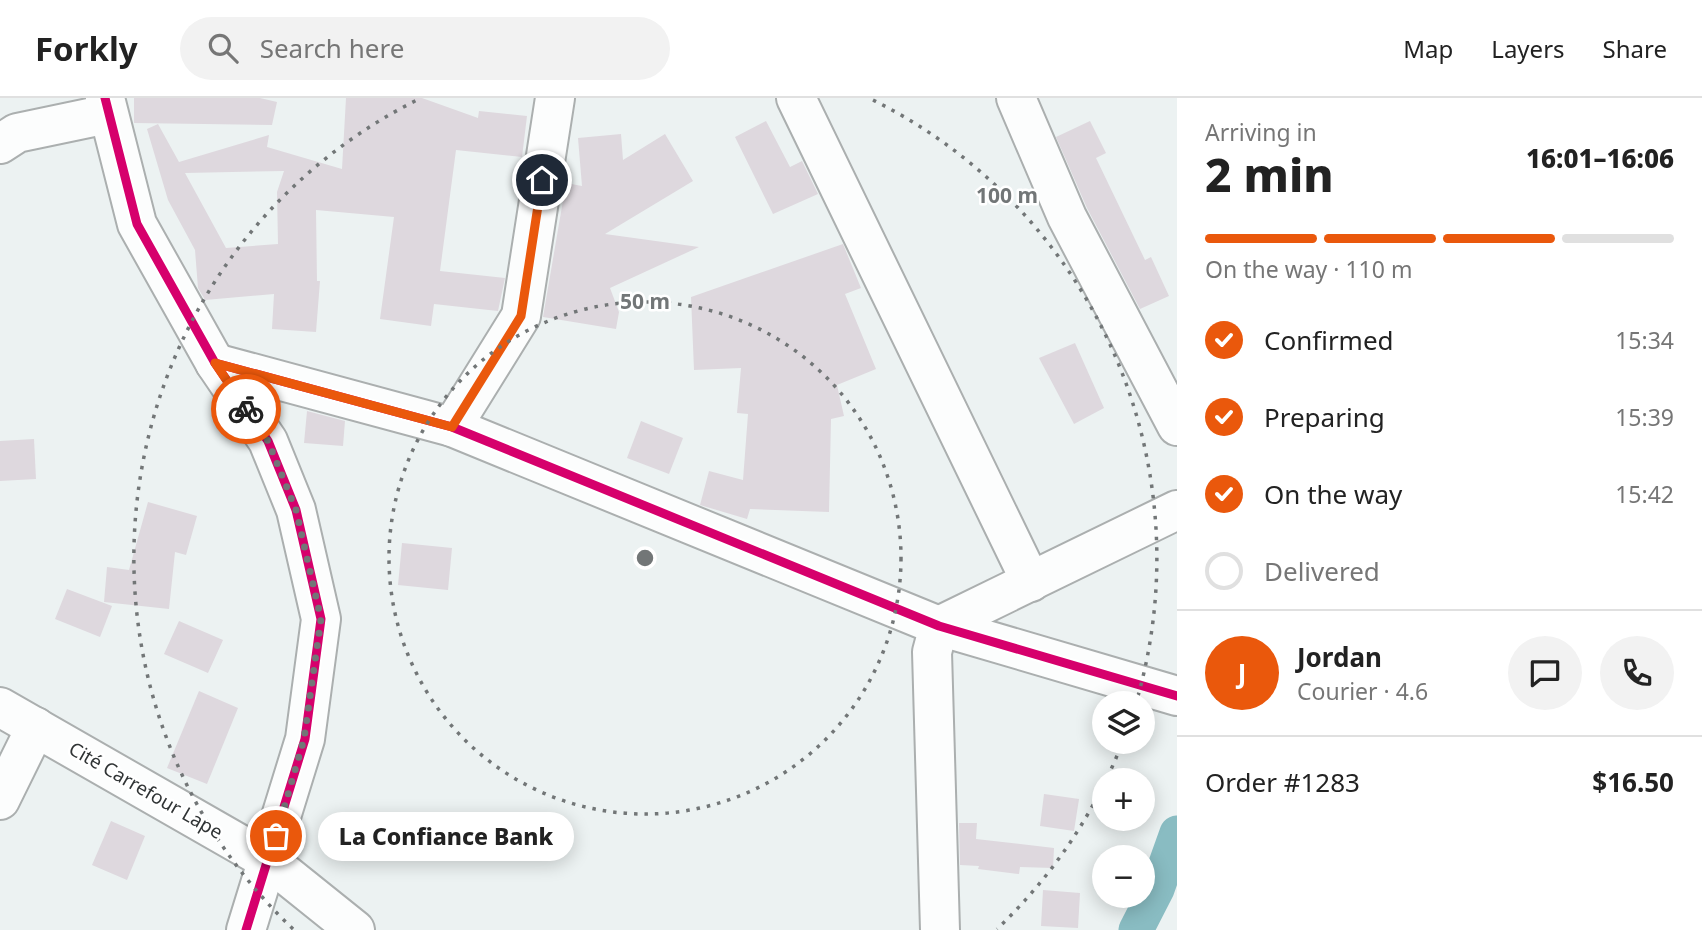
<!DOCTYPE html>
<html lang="en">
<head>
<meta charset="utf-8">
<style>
	body { margin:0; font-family:"Noto Sans",sans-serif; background:#f2f2f2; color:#222; height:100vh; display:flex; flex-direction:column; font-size:26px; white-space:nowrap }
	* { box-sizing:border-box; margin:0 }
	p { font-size:23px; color:#767676 }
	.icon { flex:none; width:38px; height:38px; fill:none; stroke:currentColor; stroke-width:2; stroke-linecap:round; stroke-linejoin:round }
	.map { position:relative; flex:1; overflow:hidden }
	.details { display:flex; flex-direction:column; background:#fff; width:525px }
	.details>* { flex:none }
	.tools { position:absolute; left:1092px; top:593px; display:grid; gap:14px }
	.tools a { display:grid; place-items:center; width:63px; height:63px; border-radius:50%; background:#fff; box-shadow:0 4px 18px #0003; font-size:35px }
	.pin { position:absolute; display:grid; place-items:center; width:60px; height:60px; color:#fff; margin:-30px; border:4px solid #fff; border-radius:50%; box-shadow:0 2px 7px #0007 }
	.courier { position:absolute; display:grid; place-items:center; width:70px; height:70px; margin:-35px; border:5px solid #ea580c; border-radius:50%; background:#fff; color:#222; box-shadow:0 2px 9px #0007 }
	.bubble { position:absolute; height:49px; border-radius:24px; background:#fff; box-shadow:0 4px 18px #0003; font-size:23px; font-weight:800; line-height:49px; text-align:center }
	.head em { font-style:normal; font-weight:800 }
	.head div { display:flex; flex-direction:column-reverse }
	.head { display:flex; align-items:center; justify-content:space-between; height:119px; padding:0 28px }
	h1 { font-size:46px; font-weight:800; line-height:52px }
	.bar { display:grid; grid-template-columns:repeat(4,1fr); gap:10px 7px; align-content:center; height:84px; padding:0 28px }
	.bar i { height:9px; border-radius:5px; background:#e0e0e0 }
	.bar .active { background:#ea580c }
	.bar p { grid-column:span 4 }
	.line { display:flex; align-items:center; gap:18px; padding:0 28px; border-top:2px solid #e0e0e0 }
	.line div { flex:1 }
	.round { display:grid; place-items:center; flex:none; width:74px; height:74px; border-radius:37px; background:#f2f2f2 }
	ol { padding:0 28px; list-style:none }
	li { display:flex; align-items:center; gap:21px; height:77px }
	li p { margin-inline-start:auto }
	li .icon { padding:7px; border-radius:50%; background:#ea580c; color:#fff; stroke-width:4 }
	li:last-child { color:#767676 }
	li i { width:38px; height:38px; border:4px solid #e0e0e0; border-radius:50% }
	header { display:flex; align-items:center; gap:42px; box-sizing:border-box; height:98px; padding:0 35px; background:#fff; border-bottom:2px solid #e0e0e0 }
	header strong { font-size:33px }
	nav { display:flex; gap:38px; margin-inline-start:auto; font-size:24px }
	.search { width:490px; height:63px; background:#f2f2f2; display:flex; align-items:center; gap:18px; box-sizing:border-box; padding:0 24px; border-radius:38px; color:#767676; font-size:26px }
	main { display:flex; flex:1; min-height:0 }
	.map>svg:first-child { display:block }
</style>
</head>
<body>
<header>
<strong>Forkly</strong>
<div class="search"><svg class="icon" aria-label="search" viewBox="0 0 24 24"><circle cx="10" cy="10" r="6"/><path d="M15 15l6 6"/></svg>Search here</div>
<nav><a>Map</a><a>Layers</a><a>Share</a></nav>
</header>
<main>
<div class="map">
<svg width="1177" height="832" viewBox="0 0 1177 832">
	<rect width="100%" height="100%" fill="#ecf2f2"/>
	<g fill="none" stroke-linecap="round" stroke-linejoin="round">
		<path stroke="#89bcc2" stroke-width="35" d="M1136,832L1157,791L1177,735"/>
	</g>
	<g fill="#ded8de" fill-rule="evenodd">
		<path d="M134,0H260L277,4L272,27L134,25Z"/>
		<path d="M346,0H422L478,20L479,13L527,18L522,59L456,52L440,173L505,180L498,213L434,206L431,228L380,221L394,119L316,112L317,183H320L316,234L272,231L274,196L205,202L198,190L195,152L168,102L147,31L158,26L179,64L269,37L267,49L342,71ZM284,73L277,94L278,146L226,150L185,75Z"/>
		<path d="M766,23L790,69L802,63L818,96L773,116L735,39Z"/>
		<path d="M1090,23L1106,55L1096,60L1145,162L1151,159L1169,198L1140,211L1087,110L1056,39Z"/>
		<path d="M621,36L623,62L665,36L693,83L605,136L699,149L610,190L619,214L616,231L543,219L566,85L582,88L578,40Z"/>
		<path d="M843,146L861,190L845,196L876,271L837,287L844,318L831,321L829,414L750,411L747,421L700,407L709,373L743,382L748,316L737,315L741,270L694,272L691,199Z"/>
		<path d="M1075,245L1104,310L1074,326L1039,260Z"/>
		<path d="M307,313L345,323L343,348L304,345Z"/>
		<path d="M641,323L683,340L669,376L627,360Z"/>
		<path d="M34,341L36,381L0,383V343Z"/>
		<path d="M148,404L197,418L186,457L175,454L169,511L104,504L107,469L129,472Z"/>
		<path d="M402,445L452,450L448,492L398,487Z"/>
		<path d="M67,491L112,508L100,539L55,521Z"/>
		<path d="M179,523L223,542L208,575L164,556Z"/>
		<path d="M199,593L238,610L207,686L167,670Z"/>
		<path d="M1044,696L1079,701L1074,733L1040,728Z"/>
		<path d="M111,723L145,738L127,782L92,767Z"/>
		<path d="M959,725H977L976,741L1054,750L1053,770L1020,769L1019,776L978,771L979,768L960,767Z"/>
		<path d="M1043,792L1080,795L1078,830L1041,828Z"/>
	</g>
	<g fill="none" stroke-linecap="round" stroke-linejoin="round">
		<defs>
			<g id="street">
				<path d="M796,0L1031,484"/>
				<path d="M1016,0L1067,119L1177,328"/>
				<path d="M0,46L17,35L108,16"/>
				<path d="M215,265L452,329L939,528L1177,598"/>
				<path d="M452,329L521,218L555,0"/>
				<path d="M0,702L36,629"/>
				<path d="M940,832L932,554L939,528L1177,412"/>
			</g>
			<g id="secondary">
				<path d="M105,0L137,126L215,265L268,343L296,412L321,521L305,641L246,832"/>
				<path d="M0,609L269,763L355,832"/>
			</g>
		</defs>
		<use href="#street" stroke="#abafaf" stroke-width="42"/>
		<use href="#secondary" stroke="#abafaf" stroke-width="42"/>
		<use href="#street" stroke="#fcfdfd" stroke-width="38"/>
		<use href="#secondary" stroke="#fcfdfd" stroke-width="38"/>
		<defs>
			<g id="cycleway">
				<path d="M105,0L137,126L215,265L268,343L296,412L321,521L305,641L246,832"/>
				<path d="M215,265L452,329L939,528L1177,598"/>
			</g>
		</defs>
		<use href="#cycleway" stroke="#fff" stroke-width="13"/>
		<use href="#cycleway" stroke="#d6006c" stroke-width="9"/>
	</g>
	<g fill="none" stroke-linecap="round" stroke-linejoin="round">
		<path stroke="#727677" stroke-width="7" stroke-dasharray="0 12.6" d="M246,311L268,343L296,412L321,521L304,641L276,738"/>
		<path stroke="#ea580c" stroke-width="9" d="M246,311L215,265L452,329L521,218L542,82"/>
	</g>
	<g fill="none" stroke="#727677" stroke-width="3.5" stroke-dasharray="3.5 7">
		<circle cx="645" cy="460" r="256"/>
		<path d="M1121 648A512 512 0 0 1 1107 680M1103 688A512 512 0 0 1 997 831M293 831A512 512 0 0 1 417 2M873 2A512 512 0 0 1 1136 605"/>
	</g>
	<g text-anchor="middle" stroke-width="5" stroke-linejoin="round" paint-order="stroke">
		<g font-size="19" fill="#303435" stroke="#fff">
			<text transform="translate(146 692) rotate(30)" y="7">Cité Carrefour Lape</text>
		</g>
	</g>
	<circle cx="645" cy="460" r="10" fill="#727677" stroke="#fff" stroke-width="3.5"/>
	<g font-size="21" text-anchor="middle" font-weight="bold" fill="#727677" stroke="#fff" stroke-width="5" stroke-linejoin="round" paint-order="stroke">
		<text x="1007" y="105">100 m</text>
		<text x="645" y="211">50 m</text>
	</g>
</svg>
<div class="tools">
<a><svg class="icon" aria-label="layers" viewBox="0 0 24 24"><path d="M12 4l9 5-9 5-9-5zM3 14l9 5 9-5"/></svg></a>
<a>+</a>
<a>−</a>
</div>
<div class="pin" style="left:276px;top:738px;background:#ea580c"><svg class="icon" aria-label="bag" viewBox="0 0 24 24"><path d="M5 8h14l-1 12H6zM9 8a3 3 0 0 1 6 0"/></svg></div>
<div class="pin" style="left:542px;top:82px;background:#1f2937"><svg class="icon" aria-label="home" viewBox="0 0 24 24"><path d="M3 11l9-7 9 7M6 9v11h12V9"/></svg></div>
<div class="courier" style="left:246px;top:311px"><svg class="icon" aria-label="bike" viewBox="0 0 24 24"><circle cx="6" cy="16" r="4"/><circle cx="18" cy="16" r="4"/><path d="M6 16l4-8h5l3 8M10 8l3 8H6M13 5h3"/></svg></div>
<div class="bubble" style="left:318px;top:714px;width:256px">La Confiance Bank</div>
</div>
<section class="details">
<div class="head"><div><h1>2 min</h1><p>Arriving in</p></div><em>16:01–16:06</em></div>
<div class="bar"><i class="active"></i><i class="active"></i><i class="active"></i><i></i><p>On the way · 110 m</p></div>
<ol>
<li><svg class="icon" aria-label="check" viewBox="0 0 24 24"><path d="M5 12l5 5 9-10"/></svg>Confirmed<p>15:34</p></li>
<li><svg class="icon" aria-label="check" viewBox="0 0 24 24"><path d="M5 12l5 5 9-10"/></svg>Preparing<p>15:39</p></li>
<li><svg class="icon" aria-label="check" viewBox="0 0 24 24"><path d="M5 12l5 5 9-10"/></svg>On the way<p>15:42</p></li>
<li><i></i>Delivered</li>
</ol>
<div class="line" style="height:126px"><b class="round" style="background:#ea580c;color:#fff">J</b><div><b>Jordan</b><p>Courier · 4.6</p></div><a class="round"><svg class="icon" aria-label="chat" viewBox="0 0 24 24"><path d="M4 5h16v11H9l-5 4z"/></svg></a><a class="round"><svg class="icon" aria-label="phone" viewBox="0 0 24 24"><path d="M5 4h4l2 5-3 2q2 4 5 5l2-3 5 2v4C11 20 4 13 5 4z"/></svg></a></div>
<div class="line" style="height:91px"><div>Order #1283</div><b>$16.50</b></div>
</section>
</main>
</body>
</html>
